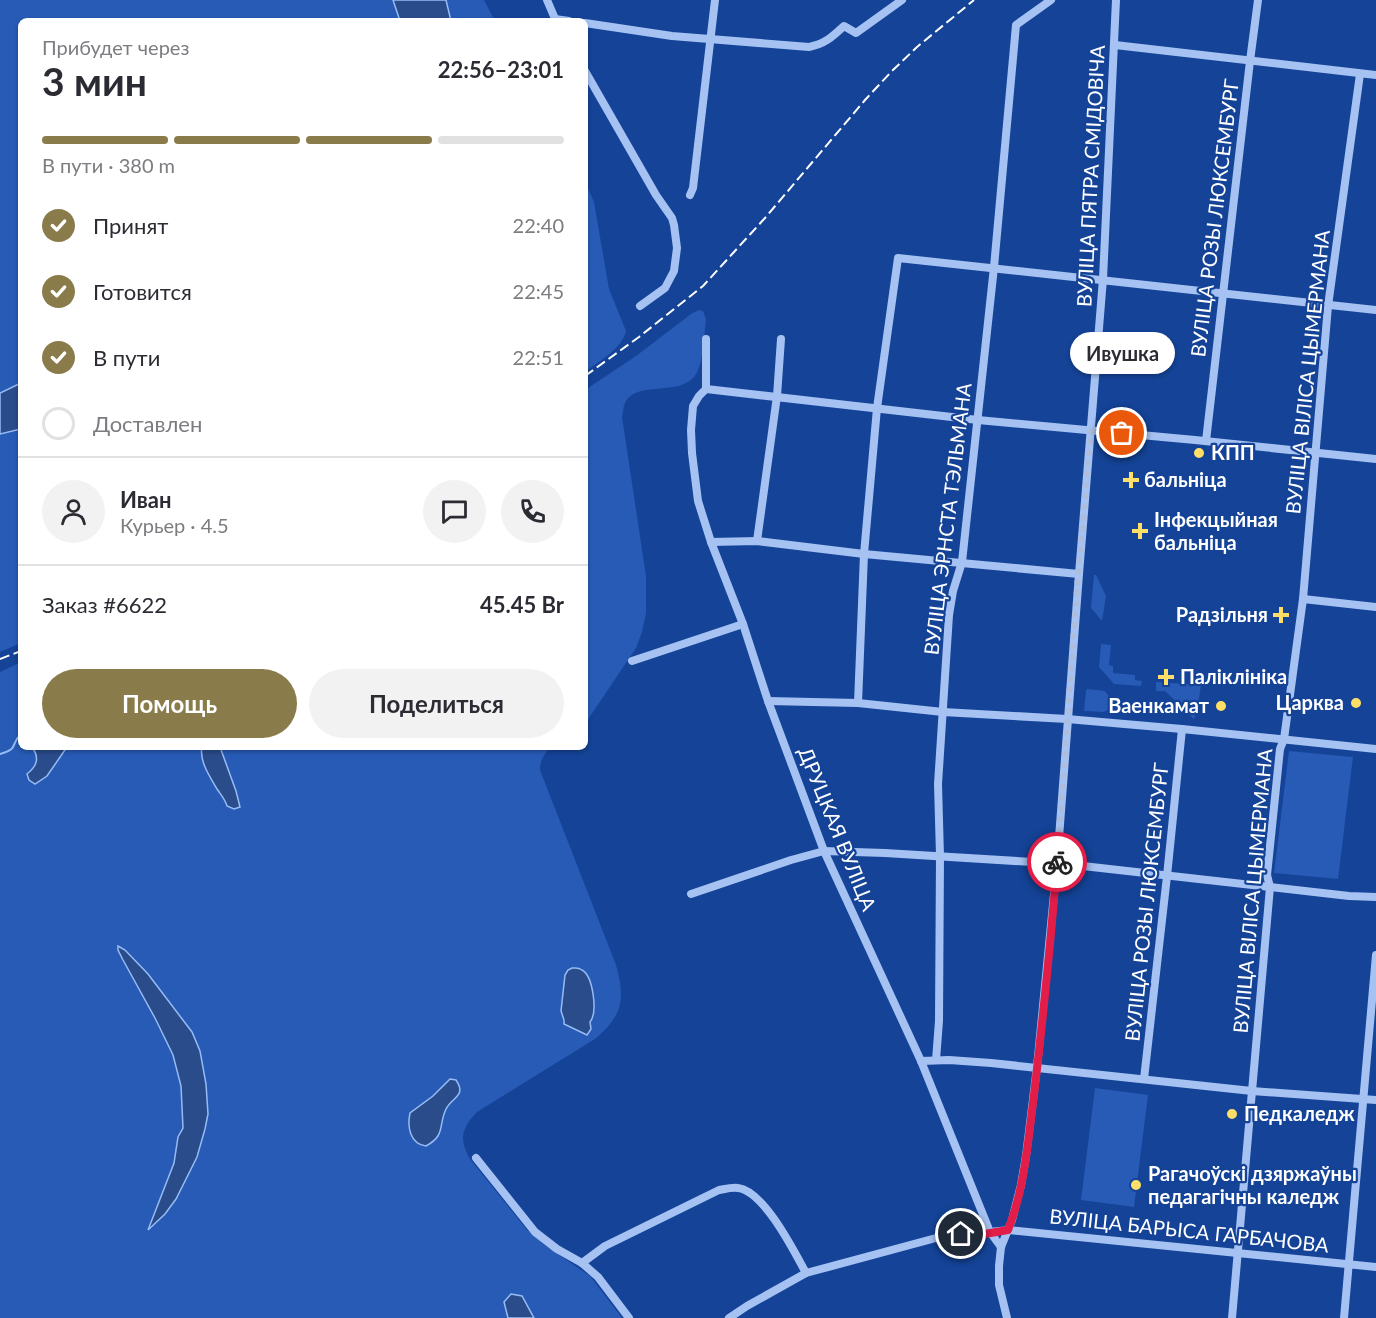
<!DOCTYPE html>
<html lang="ru">
<head>
<meta charset="utf-8">
<style>
	body { margin:0; font-family:Lato,sans-serif; background:#f2f2f3; color:#2b2b33; height:100vh; display:flex; flex-direction:column; font-size:22px; white-space:nowrap }
	* { box-sizing:border-box; margin:0 }
	p { font-size:20px; color:#7c7c81 }
	.icon { flex:none; width:33px; height:33px; fill:none; stroke:currentColor; stroke-width:2; stroke-linecap:round; stroke-linejoin:round }
	.map { position:relative; flex:1; overflow:hidden }
	.details { position:absolute; left:18px; top:18px; width:570px; height:732px; display:flex; flex-direction:column; background:#fff; border-radius:9px; box-shadow:0 2px 4px #0004 }
	.details>* { flex:none }
	.pin { position:absolute; display:grid; place-items:center; width:51px; height:51px; color:#fff; margin:-26px; border:3px solid #fff; border-radius:50%; box-shadow:0 2px 6px #0007 }
	.courier { position:absolute; display:grid; place-items:center; width:60px; height:60px; margin:-30px; border:4px solid #e11d48; border-radius:50%; background:#fff; color:#222; box-shadow:0 2px 8px #0007 }
	.bubble { position:absolute; height:42px; border-radius:21px; background:#fff; box-shadow:0 2px 4px #0004; font-size:20px; font-weight:700; line-height:42px; text-align:center }
	.head em { font-style:normal; font-weight:700 }
	.head div { display:flex; flex-direction:column-reverse }
	.head { display:flex; align-items:center; justify-content:space-between; height:102px; padding:0 24px }
	h1 { font-size:39px; font-weight:700; line-height:45px }
	.bar { display:grid; grid-template-columns:repeat(4,1fr); gap:9px 6px; align-content:center; height:72px; padding:0 24px }
	.bar i { height:8px; border-radius:4px; background:#e1e1e2 }
	.bar .on { background:#8a7c4a }
	.bar p { grid-column:span 4 }
	.line { display:flex; align-items:center; gap:15px; padding:0 24px; border-top:2px solid #e1e1e2 }
	.line div { flex:1 }
	.round { display:grid; place-items:center; flex:none; width:63px; height:63px; border-radius:32px; background:#f2f2f3 }
	ol { padding:0 24px; list-style:none }
	li { display:flex; align-items:center; gap:18px; height:66px }
	li p { margin-inline-start:auto }
	li .icon { padding:6px; border-radius:50%; background:#8a7c4a; color:#fff; stroke-width:4 }
	li:last-child { color:#7c7c81 }
	li i { width:33px; height:33px; border:3px solid #e1e1e2; border-radius:50% }
	.cta { display:flex; gap:12px; margin-top:auto; padding:12px 24px }
	.cta a { flex:1; height:69px; border-radius:36px; background:#8a7c4a; color:#fff; font-size:24px; font-weight:700; line-height:69px; text-align:center }
	.cta a+a { background:#f2f2f3; color:#2b2b33 }
	.map>svg:first-child { display:block }
</style>
</head>
<body>
<div class="map">
<svg width="1376" height="1318" viewBox="0 0 1376 1318">
	<rect width="100%" height="100%" fill="#144397"/>
	<g fill="#275bb6">
		<path d="M0,0H393L400,21H21V383L0,393Z"/>
		<path d="M446,0H484L495,21H451Z"/>
		<path d="M585,181L594,202L609,289L626,331C622,349 599,361 585,372Z"/>
		<path d="M699,310L703,311L706,319C704,334 704,356 698,370C686,400 637,378 625,403C623,407 623,413 622,417L646,576V613L642,632L636,648L585,724V390L636,356L691,314Z"/>
		<path d="M21,429V643L0,652V434Z"/>
		<path d="M1094,575H1096L1106,596L1102,621L1091,608Z"/>
		<path d="M1101,644L1111,645L1109,665L1113,666V673L1135,675V680L1142,681L1141,686L1114,684L1099,667Z"/>
		<path d="M21,662V747H551C544,754 540,760 540,770L616,965C626,1000 622,1016 595,1039L477,1112C461,1129 459,1139 470,1159L527,1230L543,1244L590,1276L622,1318H0V672Z"/>
		<path d="M1156,682L1201,685L1197,711L1194,719L1165,691H1156Z"/>
		<path d="M1087,689L1105,691L1116,706L1104,712L1084,711L1086,691Z"/>
		<path d="M1289,751L1353,757L1338,879L1274,873Z"/>
		<path d="M1095,1088L1148,1095L1134,1207L1081,1200Z"/>
	</g>
	<g fill="#2a4c8b" stroke="#97bcf5" stroke-width="1.5">
		<path d="M393,0H446L451,21H400Z"/>
		<path d="M21,383V429L0,434V393Z"/>
		<path d="M32,747H67L47,776L35,784L29,780L27,774C37,766 40,758 32,747Z"/>
		<path d="M202,747H220L236,791L240,807L234,809L227,806C225,799 221,795 217,789C210,777 199,761 202,747Z"/>
		<path d="M118,946L125,950L148,974L192,1032L200,1051L206,1084L208,1114L205,1129L197,1157L176,1199L165,1214L148,1230L174,1163L178,1137L183,1128L181,1086L173,1055L155,1018L123,960L118,950Z"/>
		<path d="M572,968C577,968 578,967 582,970C593,976 598,1012 590,1022L591,1029L587,1035L564,1024V1020L561,1011L565,975L568,970Z"/>
		<path d="M450,1079L456,1080C467,1096 452,1097 446,1109C438,1126 446,1135 426,1146C410,1144 407,1127 410,1113L433,1096Z"/>
		<path d="M511,1294L522,1296L534,1318H508L504,1302Z"/>
	</g>
	<g fill="none" stroke-linecap="round" stroke-linejoin="round">
		<path stroke="#97bcf5" stroke-width="2" d="M0,754C20,748 9,746 21,734"/>
		<g stroke="#a5c2f2" stroke-width="8">
			<path d="M547,0L556,21"/>
			<path d="M555,19L569,21"/>
			<path d="M585,23L672,36L809,47C825,44 832,37 844,26L856,33L902,0"/>
			<path d="M1115,45L1376,75"/>
			<path d="M585,71L656,195L672,218L674,225L677,248L674,271L665,288L640,306"/>
			<path d="M690,195L693,188L715,0"/>
			<path d="M706,339V389L699,396L693,406L691,430L692,453L698,501L711,542L743,624L768,701L824,851L921,1061L990,1232L1001,1247"/>
			<path d="M706,389L978,420L1195,440L1376,459"/>
			<path d="M1206,441L1250,61L1258,0"/>
			<path d="M757,541L777,396L781,339"/>
			<path d="M711,542L757,541L864,554L1079,574"/>
			<path d="M1303,599L1376,607"/>
			<path d="M632,661L743,624"/>
			<path d="M768,701L858,703L943,712L1067,719L1182,729L1376,749"/>
			<path d="M858,703L864,554L877,408L898,258L1376,310"/>
			<path d="M691,894L791,860L824,851L885,853L1065,864L1349,896L1376,897"/>
			<path d="M936,1060L939,1021L940,856L938,784L949,615L953,591L962,562L994,267L1016,25L1051,0"/>
			<path d="M921,1061L949,1060L991,1063L1252,1091L1376,1100"/>
			<path d="M1144,1079L1167,876L1182,729"/>
			<path d="M476,1158L535,1232L557,1249L582,1263L598,1277L629,1318"/>
			<path d="M582,1263L605,1246L719,1190C725,1189 732,1187 738,1188C764,1191 794,1251 806,1273"/>
			<path d="M729,1318L747,1306L806,1273L936,1238L961,1234L979,1235L990,1232L1009,1230L1376,1267"/>
			<path d="M1007,1318L999,1285V1266L1001,1247L1012,1220L1021,1185L1026,1156L1037,1067L1057,864L1079,574L1103,279L1116,0"/>
			<path d="M1232,1318L1270,887L1267,875L1280,749L1284,739L1303,599L1328,306L1360,74"/>
			<path d="M1344,1318L1376,955"/>
		</g>
		<g stroke="#fff" stroke-width="2" stroke-dasharray="10 4.5" stroke-linecap="butt">
			<path d="M585,376L639,337L703,286L765,218L865,100L892,71L917,47L974,0"/>
			<path d="M0,659L21,651"/>
		</g>
	</g>
	<g fill="none" stroke-linecap="round" stroke-linejoin="round">
		<path stroke="#adbddb" stroke-width="6" stroke-dasharray="0 10.8" d="M1057,862L1078,574L1091,430L1122,433"/>
		<path stroke="#e11d48" stroke-width="8" d="M961,1234L979,1235L1008,1230C1025,1187 1028,1140 1034,1095C1043,1018 1051,940 1057,862"/>
	</g>
	<g fill="#ffdf67" stroke="#144397" stroke-width="2">
		<circle cx="1199" cy="453" r="6"/>
		<path d="M1128 471h6v6h6v6h-6v6h-6v-6h-6v-6h6z"/>
		<path d="M1137 522h6v6h6v6h-6v6h-6v-6h-6v-6h6z"/>
		<path d="M1278 606h6v6h6v6h-6v6h-6v-6h-6v-6h6z"/>
		<path d="M1163 668h6v6h6v6h-6v6h-6v-6h-6v-6h6z"/>
		<circle cx="1356" cy="703" r="6"/>
		<circle cx="1221" cy="706" r="6"/>
		<circle cx="1232" cy="1114" r="6"/>
		<circle cx="1136" cy="1185" r="6"/>
	</g>
	<g text-anchor="middle" stroke-width="4.5" stroke-linejoin="round" paint-order="stroke">
		<g font-size="20" fill="#fff" stroke="#144397">
			<text transform="translate(1091 176) rotate(-87)" y="7">ВУЛІЦА ПЯТРА СМІДОВІЧА</text>
			<text transform="translate(1215 218) rotate(-83)" y="7">ВУЛІЦА РОЗЫ ЛЮКСЕМБУРГ</text>
			<text transform="translate(1308 372) rotate(-84)" y="7">ВУЛІЦА ВІЛІСА ЦЫМЕРМАНА</text>
			<text transform="translate(948 519) rotate(-83)" y="7">ВУЛІЦА ЭРНСТА ТЭЛЬМАНА</text>
			<text transform="translate(837 829) rotate(68)" y="7">ДРУЦКАЯ ВУЛІЦА</text>
			<text transform="translate(1253 891) rotate(-85)" y="7">ВУЛІЦА ВІЛІСА ЦЫМЕРМАНА</text>
			<text transform="translate(1147 902) rotate(-84)" y="7">ВУЛІЦА РОЗЫ ЛЮКСЕМБУРГ</text>
			<text transform="translate(1189 1231) rotate(6)" y="7">ВУЛІЦА БАРЫСА ГАРБАЧОВА</text>
		</g>
		<g font-size="20" font-weight="bold" fill="#fff" stroke="#144397" text-anchor="start">
			<text x="1211" y="460">КПП</text>
			<text x="1144" y="487">бальніца</text>
			<text x="1154" y="527">Інфекцыйная<tspan x="1154" dy="23">бальніца</tspan></text>
			<text x="1268" y="622" text-anchor="end">Радзільня</text>
			<text x="1180" y="684">Паліклініка</text>
			<text x="1344" y="710" text-anchor="end">Царква</text>
			<text x="1209" y="713" text-anchor="end">Ваенкамат</text>
			<text x="1244" y="1121">Педкаледж</text>
			<text x="1148" y="1181">Рагачоўскі дзяржаўны<tspan x="1148" dy="23">педагагічны каледж</tspan></text>
		</g>
	</g>
</svg>
<div class="pin" style="left:1122px;top:433px;background:#ea580c"><svg class="icon" aria-label="bag" viewBox="0 0 24 24"><path d="M5 8h14l-1 12H6zM9 8a3 3 0 0 1 6 0"/></svg></div>
<div class="pin" style="left:961px;top:1234px;background:#1f2937"><svg class="icon" aria-label="home" viewBox="0 0 24 24"><path d="M3 11l9-7 9 7M6 9v11h12V9"/></svg></div>
<div class="courier" style="left:1057px;top:862px"><svg class="icon" aria-label="bike" viewBox="0 0 24 24"><circle cx="6" cy="16" r="4"/><circle cx="18" cy="16" r="4"/><path d="M6 16l4-8h5l3 8M10 8l3 8H6M13 5h3"/></svg></div>
<div class="bubble" style="left:1070px;top:332px;width:105px">Ивушка</div>
<section class="details">
<div class="head"><div><h1>3 мин</h1><p>Прибудет через</p></div><em>22:56–23:01</em></div>
<div class="bar"><i class="on"></i><i class="on"></i><i class="on"></i><i></i><p>В пути · 380 m</p></div>
<ol>
<li><svg class="icon" aria-label="check" viewBox="0 0 24 24"><path d="M5 12l5 5 9-10"/></svg>Принят<p>22:40</p></li>
<li><svg class="icon" aria-label="check" viewBox="0 0 24 24"><path d="M5 12l5 5 9-10"/></svg>Готовится<p>22:45</p></li>
<li><svg class="icon" aria-label="check" viewBox="0 0 24 24"><path d="M5 12l5 5 9-10"/></svg>В пути<p>22:51</p></li>
<li><i></i>Доставлен</li>
</ol>
<div class="line" style="height:108px"><a class="round"><svg class="icon" aria-label="person" viewBox="0 0 24 24"><circle cx="12" cy="8" r="4"/><path d="M4 21q1-7 8-7t8 7"/></svg></a><div><b>Иван</b><p>Курьер · 4.5</p></div><a class="round"><svg class="icon" aria-label="chat" viewBox="0 0 24 24"><path d="M4 5h16v11H9l-5 4z"/></svg></a><a class="round"><svg class="icon" aria-label="phone" viewBox="0 0 24 24"><path d="M5 4h4l2 5-3 2q2 4 5 5l2-3 5 2v4C11 20 4 13 5 4z"/></svg></a></div>
<div class="line" style="height:78px"><div>Заказ #6622</div><b>45.45 Br</b></div>
<div class="cta"><a>Помощь</a><a>Поделиться</a></div>
</section>
</div>
</body>
</html>
